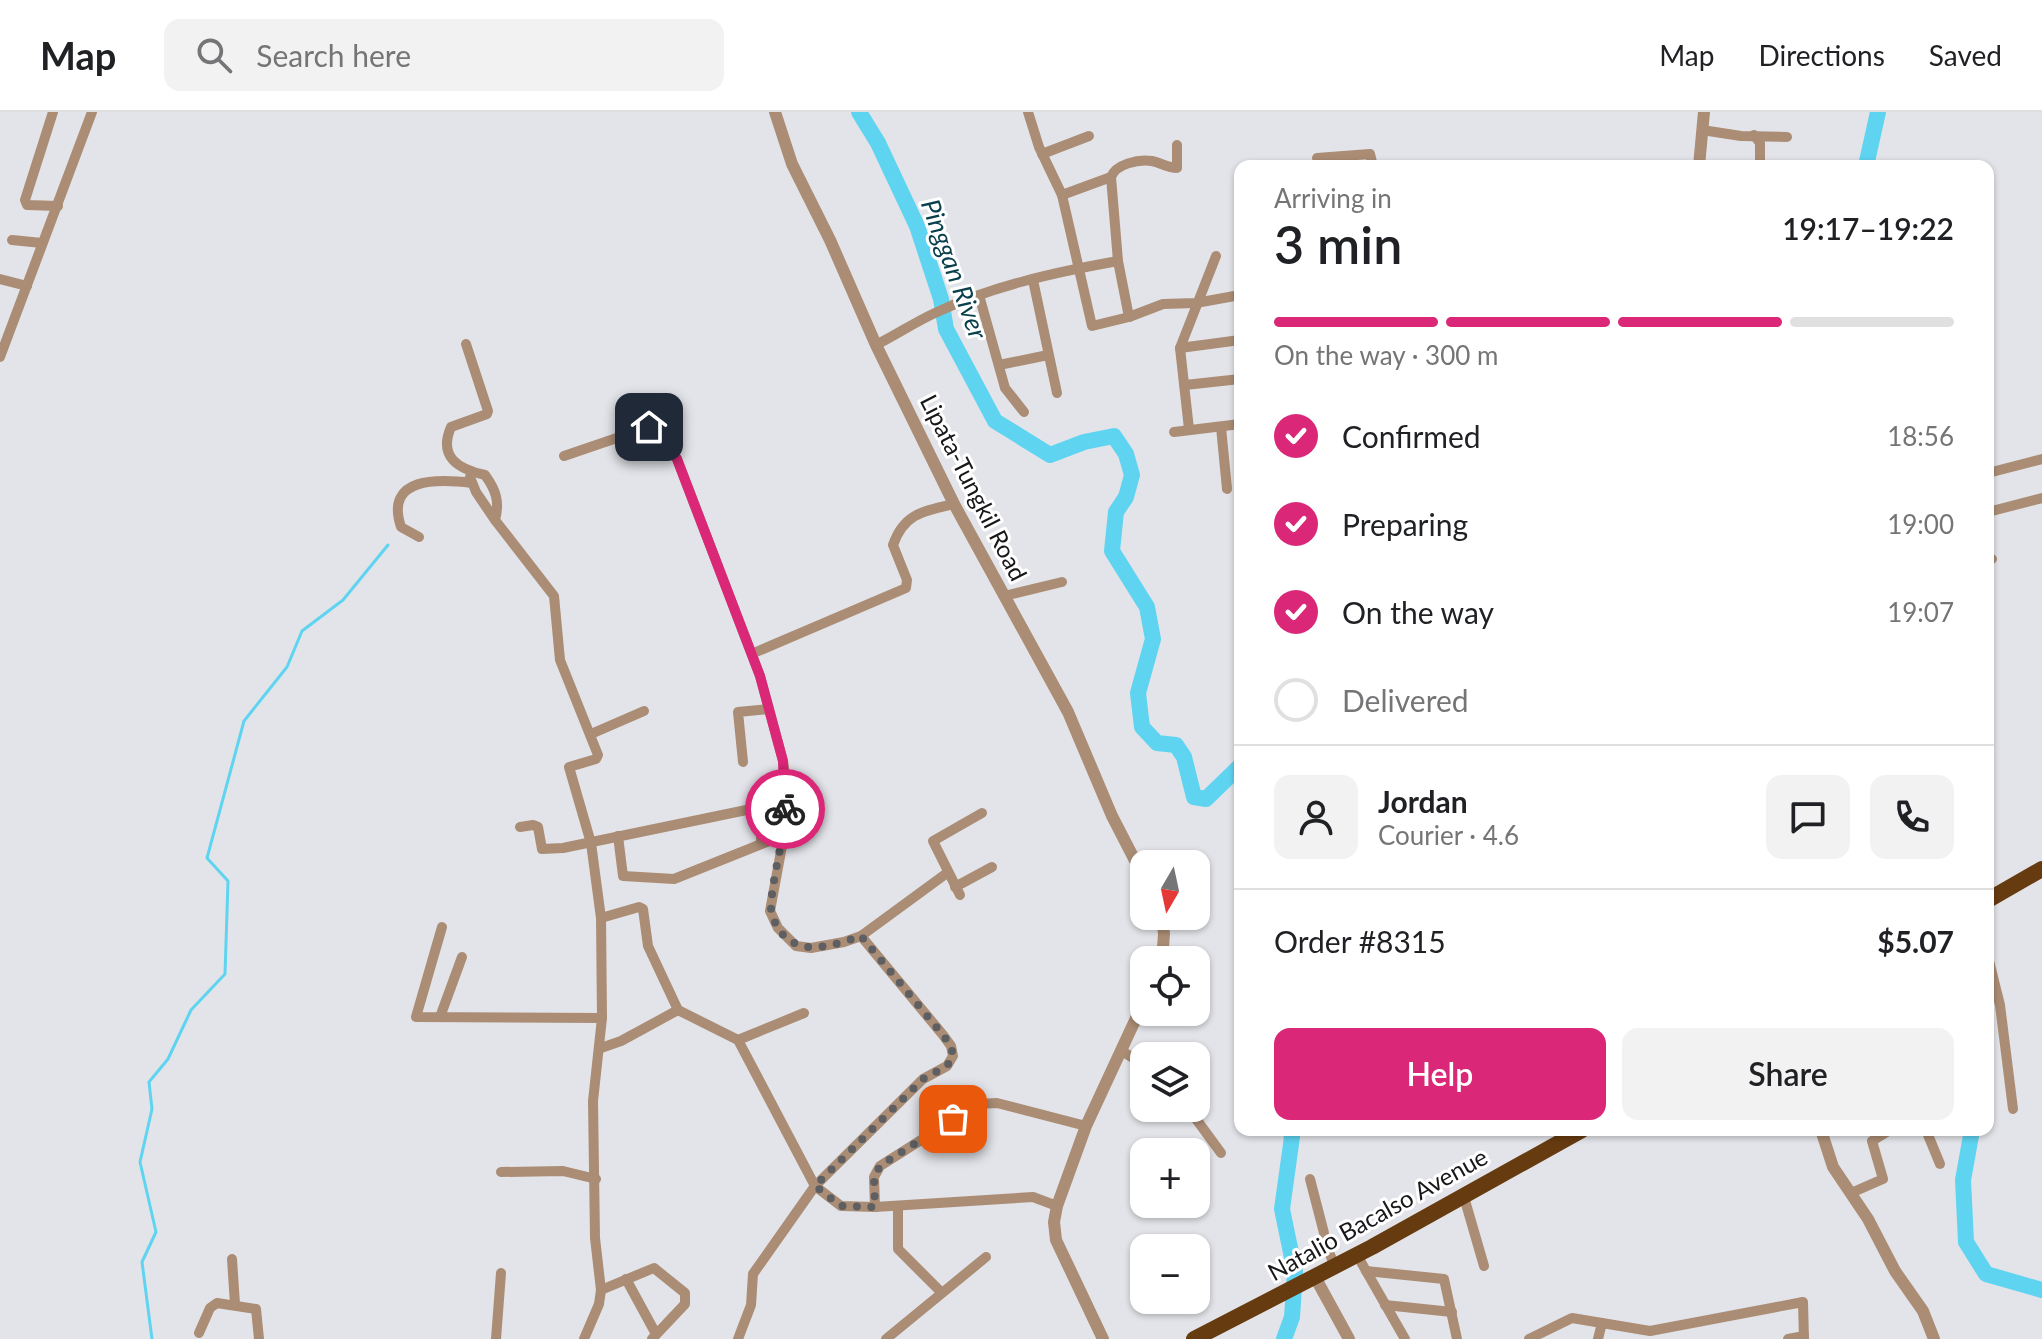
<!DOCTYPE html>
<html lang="en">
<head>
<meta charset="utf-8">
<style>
	body { margin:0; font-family:Lato,sans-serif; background:#f2f2f2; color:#202124; height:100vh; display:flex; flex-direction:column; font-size:30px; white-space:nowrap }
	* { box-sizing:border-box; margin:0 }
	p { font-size:26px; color:#757577 }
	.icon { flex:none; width:44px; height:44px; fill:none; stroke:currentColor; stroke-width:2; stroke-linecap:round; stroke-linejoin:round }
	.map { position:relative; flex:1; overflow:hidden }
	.drawer { position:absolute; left:1234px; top:48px; width:760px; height:976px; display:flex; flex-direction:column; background:#fff; border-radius:16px; box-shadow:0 2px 6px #0004 }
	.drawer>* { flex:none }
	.needle { width:52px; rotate:189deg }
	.controls { position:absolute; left:1130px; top:738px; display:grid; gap:16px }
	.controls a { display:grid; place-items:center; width:80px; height:80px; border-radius:16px; background:#fff; box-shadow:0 2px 6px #0004; font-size:40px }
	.pin { position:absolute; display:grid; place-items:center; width:68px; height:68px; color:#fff; margin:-34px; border-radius:16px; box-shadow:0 4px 12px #0006 }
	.courier { position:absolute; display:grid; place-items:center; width:80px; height:80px; margin:-40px; border:6px solid #db2777; border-radius:50%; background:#fff; color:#222; box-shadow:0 2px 10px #0007 }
	.headline em { font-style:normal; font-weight:600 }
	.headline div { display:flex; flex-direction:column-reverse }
	.headline { display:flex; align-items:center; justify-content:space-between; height:136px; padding:0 40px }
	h1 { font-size:52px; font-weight:600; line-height:60px }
	.bar { display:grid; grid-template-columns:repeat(4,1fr); gap:12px 8px; align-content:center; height:96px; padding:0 40px }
	.bar i { height:10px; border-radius:6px; background:#e0e0e0 }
	.bar .current { background:#db2777 }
	.bar p { grid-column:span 4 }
	.line { display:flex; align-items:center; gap:20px; padding:0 40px; border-top:2px solid #e0e0e0 }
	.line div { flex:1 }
	.round { display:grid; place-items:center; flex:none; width:84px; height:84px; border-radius:16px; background:#f2f2f2 }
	ol { padding:0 40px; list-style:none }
	li { display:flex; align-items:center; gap:24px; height:88px }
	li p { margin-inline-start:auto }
	li .icon { padding:8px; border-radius:50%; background:#db2777; color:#fff; stroke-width:4 }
	li:last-child { color:#757577 }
	li i { width:44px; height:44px; border:4px solid #e0e0e0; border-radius:50% }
	.cta { display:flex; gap:16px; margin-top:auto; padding:16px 40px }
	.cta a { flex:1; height:92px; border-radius:16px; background:#db2777; color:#fff; font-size:32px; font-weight:600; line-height:92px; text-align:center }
	.cta a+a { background:#f2f2f2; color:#202124 }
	header { display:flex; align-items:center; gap:48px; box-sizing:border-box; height:112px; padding:0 40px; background:#fff; border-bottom:2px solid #e0e0e0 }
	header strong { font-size:38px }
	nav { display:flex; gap:44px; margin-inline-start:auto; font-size:28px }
	.search { width:560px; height:72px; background:#f2f2f2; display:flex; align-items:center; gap:20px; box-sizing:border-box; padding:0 28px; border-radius:16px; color:#757577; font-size:30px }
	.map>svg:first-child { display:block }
</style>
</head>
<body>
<header>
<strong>Map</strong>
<div class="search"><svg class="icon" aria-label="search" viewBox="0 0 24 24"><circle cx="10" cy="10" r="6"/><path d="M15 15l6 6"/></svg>Search here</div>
<nav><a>Map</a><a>Directions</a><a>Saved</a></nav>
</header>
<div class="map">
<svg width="2042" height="1227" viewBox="0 0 2042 1227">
	<rect width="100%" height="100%" fill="#e3e4e9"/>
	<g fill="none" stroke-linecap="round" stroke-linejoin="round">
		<path stroke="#5fd4f1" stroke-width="3" d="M152,1227L142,1150L156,1120L140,1050L152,997L149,970L168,947L191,898L225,862L228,769L207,746L244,609L287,555L302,519L343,488L388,433"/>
		<g stroke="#5fd4f1" stroke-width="16">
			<path d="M859,0L878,31L917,114L941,187L946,217L995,309L1050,343L1084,330L1114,324L1126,342L1132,363L1126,385L1116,400L1112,439L1147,495L1153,527L1138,581L1142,615L1157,631L1176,633L1184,645L1194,685L1206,687L1240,654"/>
			<path d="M1866,54L1878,0"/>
			<path d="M1972,1018L1963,1068L1966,1130L1986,1162L2042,1178"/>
			<path d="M1284,1227L1292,1205L1295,1160L1282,1097L1292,1025L1290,1018"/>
		</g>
		<g stroke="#ab8d75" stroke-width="10">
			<path d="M53,0L25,88L27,93L58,94"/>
			<path d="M1028,0L1039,35L1062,83L1092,214L1129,205L1163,192L1196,191L1240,183"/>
			<path d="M1702,18L1741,24L1787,25"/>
			<path d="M1754,23L1760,31V54"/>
			<path d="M1042,42L1089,24"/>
			<path d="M1317,46L1370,42L1373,54"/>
			<path d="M1062,83L1111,65"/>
			<path d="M12,128L42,131"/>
			<path d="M0,167L27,174"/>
			<path d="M1033,168L1057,281"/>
			<path d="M979,183L1005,276L1024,300"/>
			<path d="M1129,205L1118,149L1111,65C1116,52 1138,47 1152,49C1161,51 1168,56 1177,56V33"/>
			<path d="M466,232L488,299L487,302L451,315C438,345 458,357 485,363C496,378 500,390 495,408L554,484L560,548L598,643L596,647L569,655L591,731L601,806L602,906L593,989L595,1126L601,1178L599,1192L584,1227"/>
			<path d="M876,233C896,223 915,210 935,201C992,174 1056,160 1118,149"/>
			<path d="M1180,236L1240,228"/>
			<path d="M0,245L92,0"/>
			<path d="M999,253L1048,243"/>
			<path d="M1185,273L1240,267"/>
			<path d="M1221,315L1227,377"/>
			<path d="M1189,317L1180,236L1216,144"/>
			<path d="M1174,320L1240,312"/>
			<path d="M564,344L649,315L655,317L677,347L760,564L783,649L786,671L784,723L770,799L778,816L796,834L811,836L844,830L861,824L947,761"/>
			<path d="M1988,361L2042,347"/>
			<path d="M470,365L476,380L495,408"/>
			<path d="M1988,400L2042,386"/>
			<path d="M419,425L401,415C384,364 439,367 472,371"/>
			<path d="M1988,448L1992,447"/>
			<path d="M1004,484L1062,470"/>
			<path d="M756,540L906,476L907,468L893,433C904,401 924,399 954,392"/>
			<path d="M591,622L644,599"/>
			<path d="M743,650L738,600L769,597"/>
			<path d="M520,715L533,713L538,715L542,737L563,736L756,696L762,699L761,731"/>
			<path d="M618,724L623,764L674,767L784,723"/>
			<path d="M955,775L992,755"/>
			<path d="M1196,781L1202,776"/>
			<path d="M960,783L933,729L982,701"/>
			<path d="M601,806L639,795L643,797L648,834L678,898"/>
			<path d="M442,815L416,905L602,906"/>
			<path d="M1988,845L2000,893L2013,997"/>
			<path d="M440,905L462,845"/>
			<path d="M738,928L804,901"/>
			<path d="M601,936L621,929L678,898L738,928L815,1074L841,1094L875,1095L1033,1085L1057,1094"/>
			<path d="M1122,939L1144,953"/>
			<path d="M1188,996L1221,1041"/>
			<path d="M1926,1018L1940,1052"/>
			<path d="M501,1060L563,1059L596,1067"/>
			<path d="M1310,1067L1324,1121"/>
			<path d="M1851,1081L1883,1067L1872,1029L1890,1018"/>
			<path d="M1464,1085L1484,1154"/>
			<path d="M898,1094V1137L941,1180"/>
			<path d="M875,1095L874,1065L880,1054L978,992L997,991L1086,1014"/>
			<path d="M1328,1138L1335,1154"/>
			<path d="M1357,1143L1405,1227"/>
			<path d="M232,1147L235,1192"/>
			<path d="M1366,1159L1444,1167L1457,1227"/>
			<path d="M626,1167L656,1222"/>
			<path d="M601,1178L654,1156L685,1181V1192L652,1227"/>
			<path d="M1385,1193L1452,1200"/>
			<path d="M199,1221L210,1196L217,1191L256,1197L259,1227"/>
			<path d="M496,1227L501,1161"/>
			<path d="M738,1227L751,1193L753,1162L815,1074L923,967L947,954L953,944L951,934L943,923L861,824"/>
			<path d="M886,1227L986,1145"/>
			<path d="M1529,1227L1572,1206L1650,1219L1803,1190L1804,1227"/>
			<path d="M1598,1227L1602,1211"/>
			<path d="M1788,1227L1804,1224"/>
		</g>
		<g stroke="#ab8d75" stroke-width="12">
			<path d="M775,0L792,52L830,128L876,233L954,392L1068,600L1112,704L1144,766"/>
			<path d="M1699,54L1704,0"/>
			<path d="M1162,804L1164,822L1162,848"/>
			<path d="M1821,1018L1833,1055L1868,1107L1895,1159L1923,1199L1934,1227"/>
			<path d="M1315,1165L1349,1227"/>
			<path d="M1103,1227L1056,1128L1054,1110L1057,1094L1086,1014L1144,889"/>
		</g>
		<g stroke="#663b10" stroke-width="16">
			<path d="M1988,788L2042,757"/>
			<path d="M1194,1227L1372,1135L1582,1018"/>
		</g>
	</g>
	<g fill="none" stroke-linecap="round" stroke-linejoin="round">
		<path stroke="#5e5f62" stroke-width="8" stroke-dasharray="0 14.4" d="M785,697C784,731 772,764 771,796C771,804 776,813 780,819C800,846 835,833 861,824L943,923L951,934L953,944L947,954L923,967L815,1074L841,1094L875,1095L874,1065L880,1054L953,1007"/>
		<path stroke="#db2777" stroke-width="10" d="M649,315L655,317L677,347L760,564L783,649L785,697"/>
	</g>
	<g text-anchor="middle" stroke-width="6" stroke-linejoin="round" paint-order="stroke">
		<g font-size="24" fill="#171719" stroke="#fff">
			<text transform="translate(973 376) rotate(63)" y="8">Lipata-Tungkil Road</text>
			<text transform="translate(1378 1103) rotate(-29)" y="8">Natalio Bacalso Avenue</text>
		</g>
		<g font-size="26" font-style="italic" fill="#09404c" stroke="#fff">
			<text transform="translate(954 157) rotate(70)" y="9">Pinggan River</text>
		</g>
	</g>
</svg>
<div class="controls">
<a><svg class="needle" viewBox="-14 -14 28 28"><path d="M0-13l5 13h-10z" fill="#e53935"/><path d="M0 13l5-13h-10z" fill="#757577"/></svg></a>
<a><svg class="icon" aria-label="locate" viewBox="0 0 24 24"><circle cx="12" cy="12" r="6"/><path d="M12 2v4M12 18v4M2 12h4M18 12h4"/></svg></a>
<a><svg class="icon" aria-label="layers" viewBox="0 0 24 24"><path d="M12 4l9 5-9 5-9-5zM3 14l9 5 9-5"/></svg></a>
<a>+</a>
<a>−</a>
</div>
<div class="pin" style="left:953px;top:1007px;background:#ea580c"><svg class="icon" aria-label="bag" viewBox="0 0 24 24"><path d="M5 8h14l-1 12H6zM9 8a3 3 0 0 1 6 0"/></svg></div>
<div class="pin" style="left:649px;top:315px;background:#1f2937"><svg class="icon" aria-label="home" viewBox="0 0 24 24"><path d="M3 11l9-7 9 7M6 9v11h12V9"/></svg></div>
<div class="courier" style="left:785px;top:697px"><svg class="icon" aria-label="bike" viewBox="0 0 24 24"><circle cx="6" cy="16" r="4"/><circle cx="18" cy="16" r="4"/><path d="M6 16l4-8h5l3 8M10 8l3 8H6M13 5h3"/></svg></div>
<section class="drawer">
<div class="headline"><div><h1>3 min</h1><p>Arriving in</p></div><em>19:17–19:22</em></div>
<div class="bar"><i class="current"></i><i class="current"></i><i class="current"></i><i></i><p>On the way · 300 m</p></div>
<ol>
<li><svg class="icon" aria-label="check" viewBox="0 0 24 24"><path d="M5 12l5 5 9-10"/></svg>Confirmed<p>18:56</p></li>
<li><svg class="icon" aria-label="check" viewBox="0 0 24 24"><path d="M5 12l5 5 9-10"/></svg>Preparing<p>19:00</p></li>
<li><svg class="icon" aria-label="check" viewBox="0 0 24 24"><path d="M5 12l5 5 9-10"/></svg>On the way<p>19:07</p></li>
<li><i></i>Delivered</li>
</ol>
<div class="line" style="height:144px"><a class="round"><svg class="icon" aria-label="person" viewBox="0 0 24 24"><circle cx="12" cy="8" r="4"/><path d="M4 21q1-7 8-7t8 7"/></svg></a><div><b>Jordan</b><p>Courier · 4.6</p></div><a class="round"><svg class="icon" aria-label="chat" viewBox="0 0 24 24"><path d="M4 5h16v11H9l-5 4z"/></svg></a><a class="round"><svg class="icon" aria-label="phone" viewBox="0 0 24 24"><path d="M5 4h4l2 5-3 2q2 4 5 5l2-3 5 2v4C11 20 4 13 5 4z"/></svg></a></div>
<div class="line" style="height:104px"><div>Order #8315</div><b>$5.07</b></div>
<div class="cta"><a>Help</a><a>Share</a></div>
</section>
</div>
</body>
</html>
